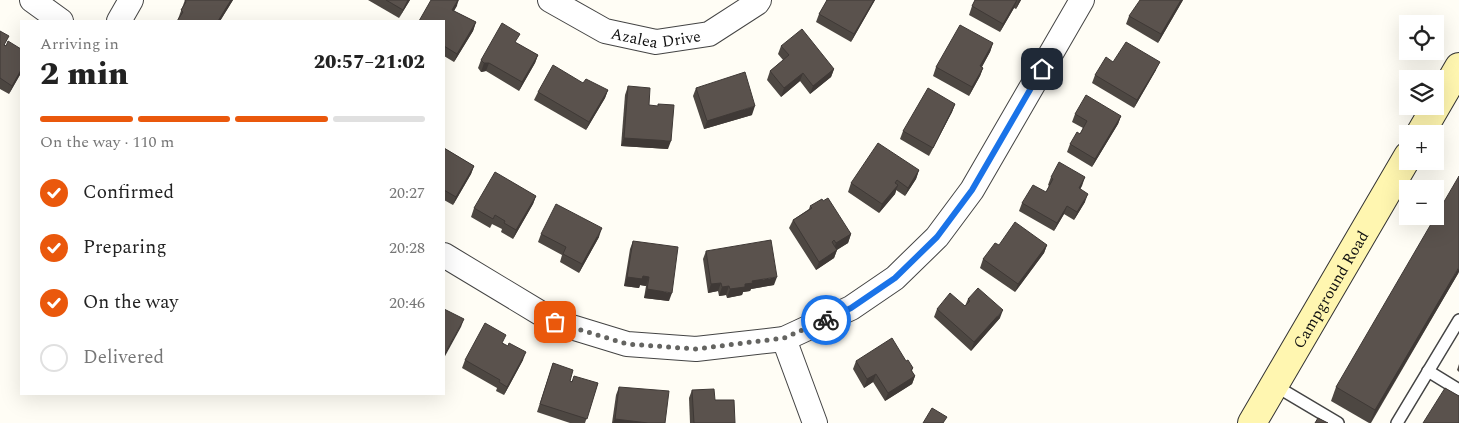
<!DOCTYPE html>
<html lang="en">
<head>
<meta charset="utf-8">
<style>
	body { margin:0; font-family:Spectral,serif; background:#f6f6f6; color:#222; height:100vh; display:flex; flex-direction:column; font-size:19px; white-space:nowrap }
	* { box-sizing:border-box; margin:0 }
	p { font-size:16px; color:#767676 }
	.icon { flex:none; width:28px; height:28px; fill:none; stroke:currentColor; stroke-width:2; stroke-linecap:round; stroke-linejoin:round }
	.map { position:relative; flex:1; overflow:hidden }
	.sheet { position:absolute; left:20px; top:20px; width:425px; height:375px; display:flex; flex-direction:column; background:#fff; border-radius:0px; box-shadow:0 5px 20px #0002 }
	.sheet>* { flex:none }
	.controls { position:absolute; left:1399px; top:15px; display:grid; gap:10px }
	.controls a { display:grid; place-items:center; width:45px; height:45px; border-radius:0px; background:#fff; box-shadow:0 5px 20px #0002; font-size:25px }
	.pin { position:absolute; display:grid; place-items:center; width:42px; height:42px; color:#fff; margin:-21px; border-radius:10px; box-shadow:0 2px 8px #0006 }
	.courier { position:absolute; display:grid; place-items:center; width:50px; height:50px; margin:-25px; border:4px solid #1a73e8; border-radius:50%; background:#fff; color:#222; box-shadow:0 1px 6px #0007 }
	.headline em { font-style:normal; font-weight:800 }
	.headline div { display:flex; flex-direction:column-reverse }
	.headline { display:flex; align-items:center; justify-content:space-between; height:85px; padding:0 20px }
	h1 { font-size:32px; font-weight:800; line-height:38px }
	.bar { display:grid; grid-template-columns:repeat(4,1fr); gap:8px 5px; align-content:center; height:60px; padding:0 20px }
	.bar i { height:6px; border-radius:4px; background:#e0e0e0 }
	.bar .active { background:#ea580c }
	.bar p { grid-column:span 4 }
	ol { padding:0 20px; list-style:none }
	li { display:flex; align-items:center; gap:15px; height:55px }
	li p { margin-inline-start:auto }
	li .icon { padding:5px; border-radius:50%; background:#ea580c; color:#fff; stroke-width:4 }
	li:last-child { color:#767676 }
	li i { width:28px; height:28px; border:2px solid #e0e0e0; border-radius:50% }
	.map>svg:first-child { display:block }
</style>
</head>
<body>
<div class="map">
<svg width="1459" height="423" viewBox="0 0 1459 423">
	<rect width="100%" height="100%" fill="#fffdf5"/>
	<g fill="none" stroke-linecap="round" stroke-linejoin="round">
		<defs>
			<g id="lane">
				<path d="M1428,371L1459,390"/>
				<path d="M1274,385L1338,423"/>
				<path d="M1397,423L1459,320"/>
			</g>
			<g id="street">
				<path d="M32,0L61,21"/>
				<path id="s1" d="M550,0L605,31L656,42L709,34L757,3L759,0"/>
				<path d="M119,21L131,0"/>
				<path d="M444,255L555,322L627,344L696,349L784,339L851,308L895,278L937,237L972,190L1082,0"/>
				<path d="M784,339L815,423"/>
			</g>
			<g id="secondary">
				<path d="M1420,134L1459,67"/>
				<path id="s2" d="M1252,423L1408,156"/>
			</g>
		</defs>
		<use href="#lane" stroke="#444" stroke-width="14"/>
		<use href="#street" stroke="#444" stroke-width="26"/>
		<use href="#secondary" stroke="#333" stroke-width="30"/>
		<use href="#lane" stroke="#fff" stroke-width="11"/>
		<use href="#street" stroke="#fff" stroke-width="24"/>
		<use href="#secondary" stroke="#fff6b0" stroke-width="28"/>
	</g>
	<g fill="#4d4742">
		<path d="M185,0H233L220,21L178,19Z"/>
		<path d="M368,0H410L399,18Z"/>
		<path d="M431,0H459L454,11L476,22L473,31L454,62L444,56V21Z"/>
		<path d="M826,0H875L851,42L816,22L819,14L827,1Z"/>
		<path d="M975,0H1021L1016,9L1014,8L1000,32L969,15L972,6Z"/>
		<path d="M1183,0L1158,43L1126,24L1129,16Z"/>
		<path d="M0,31L5,45L21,49V73L9,94L0,89Z"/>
		<path d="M516,43L538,55L535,63L519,91L486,71L481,72L478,68L481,60Z"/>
		<path d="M993,43L990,52L982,67L983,68L980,76L969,96L933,76L936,67Z"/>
		<path d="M781,46L834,69L831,77L810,94L800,81L781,97L767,80L770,71L783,60L778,54Z"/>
		<path d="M1113,62L1156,70L1134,108L1092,83L1095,75Z"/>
		<path d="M628,86L649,105L668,149L621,146L625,95Z"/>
		<path d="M696,88L752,115L704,129L693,96Z"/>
		<path d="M608,90L605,98L586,130L534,100L538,92Z"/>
		<path d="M955,104L952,112L929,156L900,139L903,131Z"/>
		<path d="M1075,114L1121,116L1118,124L1092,167L1067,152L1070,144L1080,134L1083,128L1072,122Z"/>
		<path d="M444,148L474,166L471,174L453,205L444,200Z"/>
		<path d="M919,170L916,179L905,196L896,190L895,194L879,213L848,192L851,183Z"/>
		<path d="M1051,177H1085L1080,189L1085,202L1074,220L1064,214L1054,231L1019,211L1022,203L1046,192L1049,186L1048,185Z"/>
		<path d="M536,196L533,204L513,239L501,232L502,229L492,224L490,228L471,217L474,208Z"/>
		<path d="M810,206L851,234L848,243L837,250L834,258L816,270L789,228L793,220L809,209Z"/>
		<path d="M541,234L599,237L579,273L560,262L562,255L538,242Z"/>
		<path d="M633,241L669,301L644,298L646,286L640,285L639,288L624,286L630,249Z"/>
		<path d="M999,245H1047L1044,253L1015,292L980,268L983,259Z"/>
		<path d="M706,251L774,285L751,289L750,291L743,292L742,295L727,298L726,295L719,296L718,291L708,293L703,259Z"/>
		<path d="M1459,272L1371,423H1369L1331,401L1336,387Z"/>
		<path d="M968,299L1000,318L971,351L934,317L937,309L965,306Z"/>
		<path d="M503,343L523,360L504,395L496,391L497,388L462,368L465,360Z"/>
		<path d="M856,361H906L913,368L912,371L915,376L912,384L885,401L873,382L864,388L853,369Z"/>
		<path d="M553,363L570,381L598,383L585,423H570L537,412Z"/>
		<path d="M1459,364V372L1457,370Z"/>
		<path d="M619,387L665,423H612L616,395Z"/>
		<path d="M692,390L715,400L735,423H690L689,398Z"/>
	</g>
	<g fill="#3f3936">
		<path d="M231,0H233L220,21H218Z"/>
		<path d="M408,0H410L399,18Z"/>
		<path d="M458,0L457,6L449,19L452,10Z"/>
		<path d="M874,0H875L851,42L854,34Z"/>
		<path d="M1017,0L1014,8L1000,32L1003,24Z"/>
		<path d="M1019,0H1021L1016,9Z"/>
		<path d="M1181,0H1183L1158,43L1161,34Z"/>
		<path d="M476,22L473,31L454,62L457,54Z"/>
		<path d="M993,43L990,52L977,75L980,66Z"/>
		<path d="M538,55L535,63L519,91L522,82Z"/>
		<path d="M1160,62L1156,70L1134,108L1137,100Z"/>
		<path d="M484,63H489L486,71L481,72Z"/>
		<path d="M983,68L980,76L969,96L972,87Z"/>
		<path d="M834,69L831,77L810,94L813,86Z"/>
		<path d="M21,70V73L9,94L12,86Z"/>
		<path d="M803,73L800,81L781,97L784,88Z"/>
		<path d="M608,90L605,98L586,130L589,122Z"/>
		<path d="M955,104L952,112L929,156Z"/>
		<path d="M755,106L752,115L704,129L707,121Z"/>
		<path d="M1121,116L1118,124L1092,167L1095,159Z"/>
		<path d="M624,138L671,141L668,149L621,146Z"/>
		<path d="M474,166L471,174L453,205L456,197Z"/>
		<path d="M919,170L916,179L905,196L908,188Z"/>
		<path d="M1085,177L1082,186L1076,197L1079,188Z"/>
		<path d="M898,185L895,194L879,213L882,204Z"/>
		<path d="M1088,194L1085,202L1074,220L1077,212Z"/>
		<path d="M536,196L533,204L513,239L516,230Z"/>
		<path d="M1067,206L1064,214L1054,231L1057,223Z"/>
		<path d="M602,228L599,237L579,273L582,264Z"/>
		<path d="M851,234L848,243L833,252L836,243Z"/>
		<path d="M1047,245L1044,253L1015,292L1018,284Z"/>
		<path d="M837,250L834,258L816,270L819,262Z"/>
		<path d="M1459,267V272L1370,423L1375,410Z"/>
		<path d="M643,276L649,277L646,286L640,285L639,288L624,286L627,277Z"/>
		<path d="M777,277L774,285L751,289L750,291L743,292L742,295L727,298L730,289L752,281Z"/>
		<path d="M721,283L718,291L708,293L711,284Z"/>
		<path d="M729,286L726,295L719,296L722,287Z"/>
		<path d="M647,289L672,293L669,301L644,298Z"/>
		<path d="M1003,310L1000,318L971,351L974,342Z"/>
		<path d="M464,319L461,327L444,358V355Z"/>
		<path d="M526,352L523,360L504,395L507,387Z"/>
		<path d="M876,374L873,382L864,388L867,379Z"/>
		<path d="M915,376L912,384L885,401L888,393Z"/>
		<path d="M615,419L648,423H613Z"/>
	</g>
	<g fill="#5a524d" stroke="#3f3936">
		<path d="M185,0H231L218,21H177L183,12L181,10L186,2Z"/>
		<path d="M386,0H408L403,10Z"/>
		<path d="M431,0H458L452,10L476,22L457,54L444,46V21H419Z"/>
		<path d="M827,0H874L854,34L819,14Z"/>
		<path d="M975,0H1017L1003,24L972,6Z"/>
		<path d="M1140,0H1181L1161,34L1129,16Z"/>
		<path d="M502,23L520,34L515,42L538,55L522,82L489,63H484L481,60Z"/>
		<path d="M960,25L993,43L980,66L983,68L972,87L936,67Z"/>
		<path d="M802,29L834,69L813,86L803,73L784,88L770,71L789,55L781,46Z"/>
		<path d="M0,31L9,36L4,45L6,46L8,41L21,49V70L12,86L0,78Z"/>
		<path d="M1126,42L1160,62L1137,100L1095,75L1106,57L1113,62Z"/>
		<path d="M553,65L583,83L586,79L608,90L589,122L538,92Z"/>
		<path d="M745,72L755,106L707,121L696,88Z"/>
		<path d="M628,86L650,88L649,105L658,106V104L674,105L671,141L624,138Z"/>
		<path d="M928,88L955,104L933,148L903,131Z"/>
		<path d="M1086,95L1121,116L1095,159L1070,144L1077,132L1080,134L1087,121L1075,114Z"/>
		<path d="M878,143L919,170L908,188L897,180L895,183L898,185L882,204L851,183Z"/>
		<path d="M444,148L474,166L456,197L444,190Z"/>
		<path d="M1059,162L1085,177L1079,188L1088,194L1077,212L1067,206L1057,223L1022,203L1033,185L1046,192L1053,179L1051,177Z"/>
		<path d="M495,172L536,196L516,230L504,223L505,221L495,215L493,219L474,208Z"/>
		<path d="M1459,176V267L1375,410L1336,387Z"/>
		<path d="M828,198L851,234L836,243L834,240L832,242L837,250L819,262L793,220L812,208L810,206L822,199L823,201Z"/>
		<path d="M556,204L602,228L582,264L563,254L566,247L541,234Z"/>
		<path d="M1015,222L1047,245L1018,284L983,259L995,243L999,245Z"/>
		<path d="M771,240L777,277L752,281L753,283L745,284V287L730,289L729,286L722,287L721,283L711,284L706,251Z"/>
		<path d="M633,241L678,247L672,293L647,289L649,277L643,276L642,279L627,277Z"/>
		<path d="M978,288L1003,310L974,342L937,309L950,293L965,306L970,301L968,299Z"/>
		<path d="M444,309L464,319L444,355Z"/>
		<path d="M485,323L506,335L502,343L508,346L509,343L526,352L507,387L499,382L500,380L465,360Z"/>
		<path d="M892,338L906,361L908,360L913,368L911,370L915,376L888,393L876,374L867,379L856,361Z"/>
		<path d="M553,363L573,370L570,381L572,382L574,376L598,383L587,419L540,404Z"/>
		<path d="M619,387L669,391L665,423H648L615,419Z"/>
		<path d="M1445,388L1459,396V423H1423Z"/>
		<path d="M714,389L715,400H734L735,423H694L692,390Z"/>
		<path d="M932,408L947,417L943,423H923Z"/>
		<path d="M1318,418L1328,423H1315Z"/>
	</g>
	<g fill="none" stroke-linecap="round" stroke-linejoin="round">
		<path stroke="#646461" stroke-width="5" stroke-dasharray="0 9" d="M555,322L627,344L696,349L784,338L826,320"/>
		<path stroke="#1a73e8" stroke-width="6" d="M826,320L851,308L895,278L937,237L972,190L1042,69"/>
	</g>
	<g text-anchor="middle" stroke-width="5" stroke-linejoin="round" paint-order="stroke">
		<g font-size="16" fill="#111" stroke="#fff">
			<text dy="6" stroke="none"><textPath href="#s1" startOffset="115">Azalea Drive</textPath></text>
			<text dy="6" stroke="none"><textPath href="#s2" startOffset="155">Campground Road</textPath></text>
		</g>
	</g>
</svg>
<div class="controls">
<a><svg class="icon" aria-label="locate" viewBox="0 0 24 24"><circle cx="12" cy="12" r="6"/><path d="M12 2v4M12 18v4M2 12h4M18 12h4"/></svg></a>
<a><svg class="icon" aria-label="layers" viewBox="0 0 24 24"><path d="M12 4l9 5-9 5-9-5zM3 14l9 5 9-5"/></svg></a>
<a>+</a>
<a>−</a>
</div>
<div class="pin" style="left:555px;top:322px;background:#ea580c"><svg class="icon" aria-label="bag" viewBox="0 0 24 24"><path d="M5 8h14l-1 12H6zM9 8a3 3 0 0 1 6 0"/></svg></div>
<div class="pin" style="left:1042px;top:69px;background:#1f2937"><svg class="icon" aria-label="home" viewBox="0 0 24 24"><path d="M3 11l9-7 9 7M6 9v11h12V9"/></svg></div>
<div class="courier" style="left:826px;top:320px"><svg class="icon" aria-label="bike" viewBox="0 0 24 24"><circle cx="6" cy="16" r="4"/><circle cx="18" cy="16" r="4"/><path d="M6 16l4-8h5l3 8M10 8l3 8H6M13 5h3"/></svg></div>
<section class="sheet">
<div class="headline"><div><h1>2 min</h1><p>Arriving in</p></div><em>20:57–21:02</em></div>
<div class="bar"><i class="active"></i><i class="active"></i><i class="active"></i><i></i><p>On the way · 110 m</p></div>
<ol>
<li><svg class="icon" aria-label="check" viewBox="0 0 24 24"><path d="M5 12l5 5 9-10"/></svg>Confirmed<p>20:27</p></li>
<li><svg class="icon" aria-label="check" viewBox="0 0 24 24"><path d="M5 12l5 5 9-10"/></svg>Preparing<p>20:28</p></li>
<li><svg class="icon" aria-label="check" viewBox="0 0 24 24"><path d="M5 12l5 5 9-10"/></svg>On the way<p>20:46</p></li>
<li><i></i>Delivered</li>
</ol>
</section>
</div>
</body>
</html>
